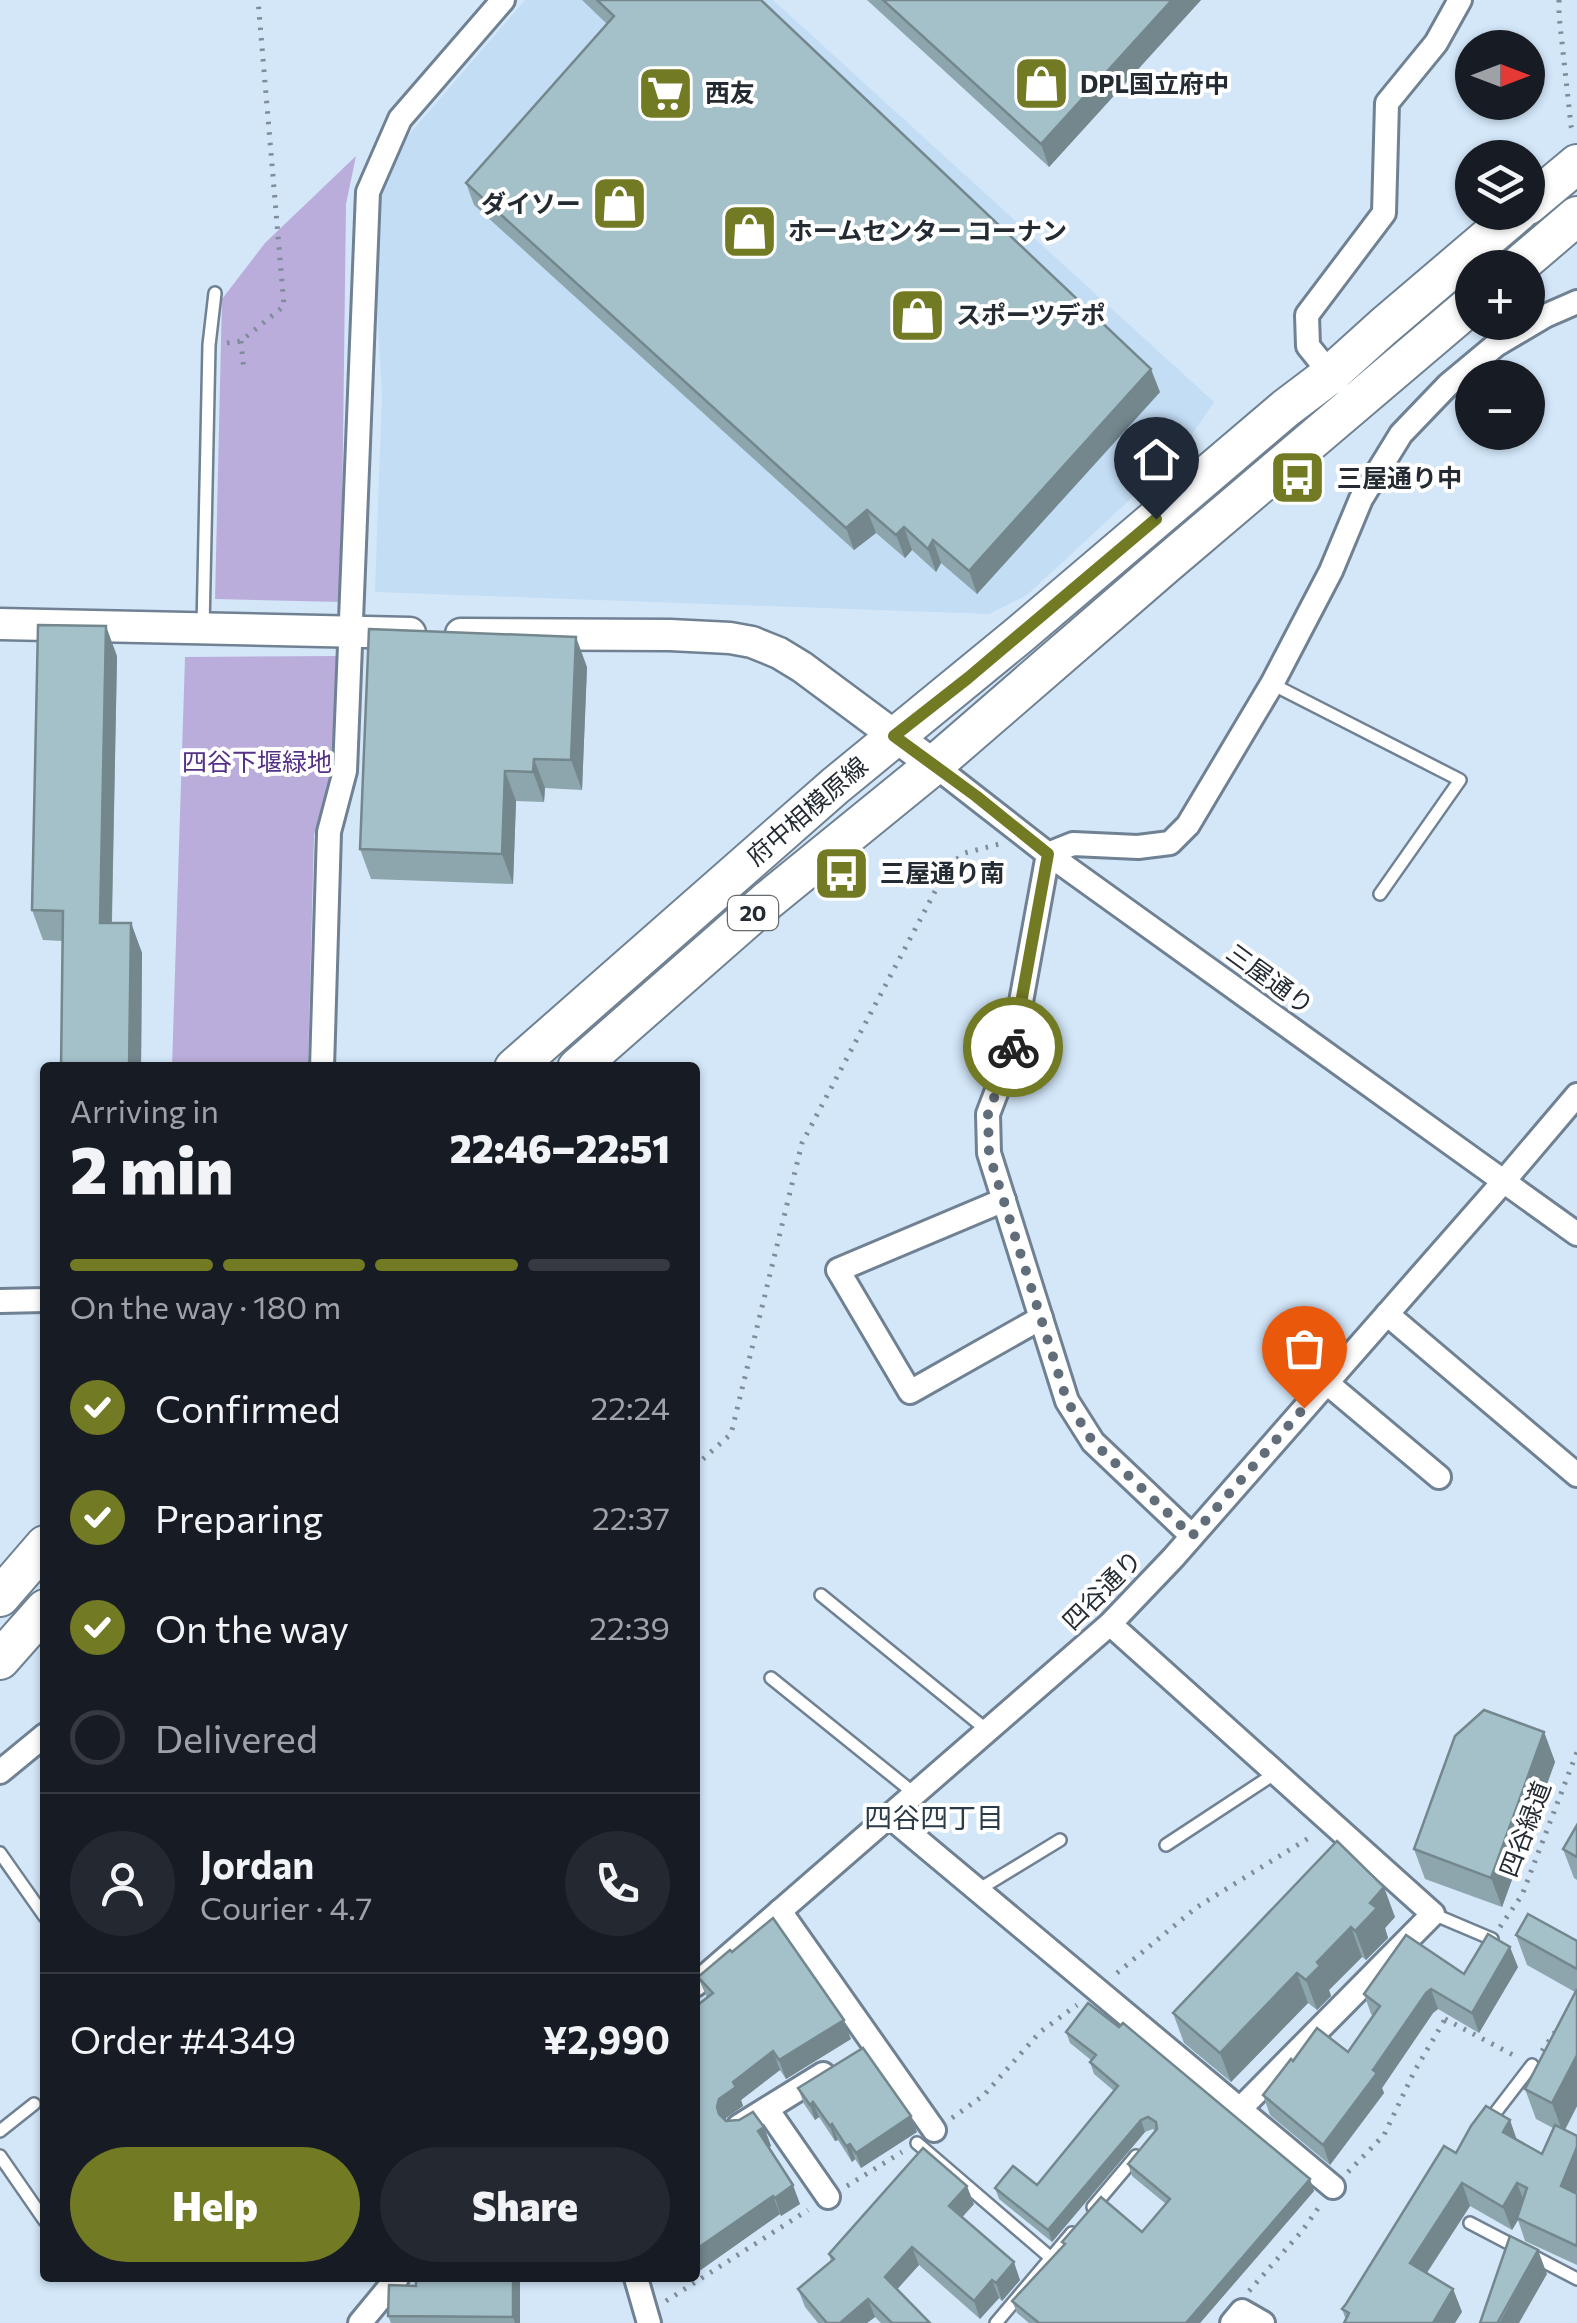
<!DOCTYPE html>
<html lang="en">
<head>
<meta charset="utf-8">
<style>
	body { margin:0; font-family:Commissioner,"Noto Sans JP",sans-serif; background:#242831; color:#f1f3f6; height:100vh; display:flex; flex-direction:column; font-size:38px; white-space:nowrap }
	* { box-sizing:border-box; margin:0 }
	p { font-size:32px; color:#9ea1a6 }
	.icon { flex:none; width:55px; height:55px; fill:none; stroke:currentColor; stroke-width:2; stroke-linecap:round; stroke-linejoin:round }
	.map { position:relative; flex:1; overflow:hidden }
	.drawer { position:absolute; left:40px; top:1062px; width:660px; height:1220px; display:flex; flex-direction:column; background:#171b24; border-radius:10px; box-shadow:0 2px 8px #0004 }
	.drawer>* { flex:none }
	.needle { width:65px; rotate:90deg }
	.fabs { position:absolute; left:1455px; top:30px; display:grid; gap:20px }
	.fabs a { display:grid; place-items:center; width:90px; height:90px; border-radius:50%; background:#171b24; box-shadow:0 2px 8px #0004; font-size:50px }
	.pin { position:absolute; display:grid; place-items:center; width:85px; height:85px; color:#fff; margin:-102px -42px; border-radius:50% 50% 50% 0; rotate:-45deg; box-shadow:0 0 10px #0007 }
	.pin .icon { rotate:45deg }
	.courier { position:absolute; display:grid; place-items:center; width:100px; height:100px; margin:-50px; border:8px solid #737a24; border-radius:50%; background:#fff; color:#222; box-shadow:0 2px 12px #0007 }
	.summary em { font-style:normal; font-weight:800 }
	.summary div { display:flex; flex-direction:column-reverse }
	.summary { display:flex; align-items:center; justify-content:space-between; height:170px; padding:0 30px }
	h1 { font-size:65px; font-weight:800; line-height:75px }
	.bar { display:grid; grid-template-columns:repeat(4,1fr); gap:15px 10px; align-content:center; height:120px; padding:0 30px }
	.bar i { height:12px; border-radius:8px; background:#363941 }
	.bar .on { background:#737a24 }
	.bar p { grid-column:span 4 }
	.line { display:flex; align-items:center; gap:25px; padding:0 30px; border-top:2px solid #363941 }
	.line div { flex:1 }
	.round { display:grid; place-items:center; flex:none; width:105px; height:105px; border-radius:52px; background:#242831 }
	ol { padding:0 30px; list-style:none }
	li { display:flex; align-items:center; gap:30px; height:110px }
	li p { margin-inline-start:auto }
	li .icon { padding:10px; border-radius:50%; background:#737a24; color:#fff; stroke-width:4 }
	li:last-child { color:#9ea1a6 }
	li i { width:55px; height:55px; border:5px solid #363941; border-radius:50% }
	.primary-button { display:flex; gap:20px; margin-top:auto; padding:20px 30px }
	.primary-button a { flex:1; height:115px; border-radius:60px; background:#737a24; color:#fff; font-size:40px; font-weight:800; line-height:115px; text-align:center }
	.primary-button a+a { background:#242831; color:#f1f3f6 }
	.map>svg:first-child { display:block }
</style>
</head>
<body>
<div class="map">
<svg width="1577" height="2323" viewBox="0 0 1577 2323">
	<rect width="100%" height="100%" fill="#d3e7f9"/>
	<path fill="#c3ddf5" d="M525,0H773L1214,402L1179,454L1027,595L989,614L375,592L382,395L378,326L376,206L406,138Z"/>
	<g fill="#bbaddb">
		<path d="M356,156L346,204L341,602L215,599L222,299L265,243Z"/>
		<path d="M336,656L333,774L314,835L308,1067L172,1068L185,657Z"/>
	</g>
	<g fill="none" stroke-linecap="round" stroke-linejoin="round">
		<defs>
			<g id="service">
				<path d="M203,628L209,345L215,293"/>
				<path d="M1272,684L1460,780L1380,894"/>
				<path d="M821,1595L988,1731"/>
				<path d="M771,1678L915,1794"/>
				<path d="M1166,1845L1274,1774"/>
				<path d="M0,1853L45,1917"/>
				<path d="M978,1890L1060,1840"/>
				<path d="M1433,1914L1492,1939"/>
				<path d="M1489,2121L1532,2065"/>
				<path d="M0,2131L34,2104"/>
				<path d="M917,2143L1051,2258"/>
				<path d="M0,2156L45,2221"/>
				<path d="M1093,2207L1136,2156"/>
				<path d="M1470,2223L1577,2279"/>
				<path d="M996,2323L1072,2233"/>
			</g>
			<g id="minor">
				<path d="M1337,382L1308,346L1307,315L1384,213L1387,103L1436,43L1460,0"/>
				<path d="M934,765L1048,854L1577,1234"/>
				<path d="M322,1068L329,832L345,771L368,192L400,119L503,0"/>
				<path d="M1004,1200L838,1270L910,1392L1041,1318"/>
				<path d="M0,1301L45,1300"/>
				<path d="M1387,1314L1577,1475"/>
				<path d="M1327,1383L1439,1477"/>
				<path d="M1192,1536L1093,1442L1067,1401L989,1153L988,1114L1012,1051L1048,854L1073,844L1138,847L1170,843L1188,825L1272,684L1331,571L1361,499L1401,434L1448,385L1496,345L1545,316L1577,302"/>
				<path d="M1110,1624L1433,1914L1240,2109"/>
				<path d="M0,1772L45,1735"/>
				<path d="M889,1816L1333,2187"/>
				<path d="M780,1911L934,2130"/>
				<path d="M695,1985L1110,1624L1173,1558L1504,1181L1577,1095"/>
				<path d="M767,2109L828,2197"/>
				<path d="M739,2126L823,2074"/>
				<path d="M636,2278L649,2323"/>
				<path d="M360,2323L397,2278"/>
				<path d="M1232,2323L1242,2311L1263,2323"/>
			</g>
			<g id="tertiary">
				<path d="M0,624L410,633"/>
				<path d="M461,634L670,635L730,638L752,642L779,653L802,667L934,765"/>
			</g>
			<g id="primary">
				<path d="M1528,205L1577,164"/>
				<path d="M1516,268L1577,216"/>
				<path d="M514,1068L835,786L1018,636L1286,408L1331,374L1383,327L1518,212"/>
				<path d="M577,1068L767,901L934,765L1165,565L1472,304"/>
				<path d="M0,1597L45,1545"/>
				<path d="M0,1660L45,1609"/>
			</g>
		</defs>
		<use href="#service" stroke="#6f8192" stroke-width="16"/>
		<use href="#minor" stroke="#6f8192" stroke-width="28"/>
		<use href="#tertiary" stroke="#6f8192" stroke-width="35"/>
		<use href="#primary" stroke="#6f8192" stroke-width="42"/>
		<g stroke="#7f8c99" stroke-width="5" stroke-dasharray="2.5 8" stroke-linecap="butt">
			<path d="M1559,0V15L1571,126L1574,134"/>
			<path d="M241,341L244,371"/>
			<path d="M227,343L241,341L284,306L258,0"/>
			<path d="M695,1466L731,1434L802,1143L949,865L965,853L999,844"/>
			<path d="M1500,1927L1522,1895L1577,1752"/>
			<path d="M1117,1973L1197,1907L1312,1836"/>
			<path d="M1445,2019L1515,2056"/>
			<path d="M1542,2051L1555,2032"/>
			<path d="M952,2118L984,2095L1040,2032L1077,2005"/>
			<path d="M1348,2172L1384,2135L1414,2072L1451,2009"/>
			<path d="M847,2186L902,2152"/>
			<path d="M1249,2291L1302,2231L1319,2207"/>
			<path d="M666,2301L808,2210"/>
		</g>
		<use href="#service" stroke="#fff" stroke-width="11"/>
		<use href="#minor" stroke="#fff" stroke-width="22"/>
		<use href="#tertiary" stroke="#fff" stroke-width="30"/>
		<use href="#primary" stroke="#fff" stroke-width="38"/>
	</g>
	<g fill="#8da6ae">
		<path d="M582,0H761L1160,392L977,594L941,563L936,572L912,550L905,558L876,533L854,550L474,205L466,183L607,24Z"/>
		<path d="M867,0H1201L1049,167Z"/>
		<path d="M117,656L112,923H131L142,953L141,1068H61L62,941L43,940L32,910Z"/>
		<path d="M587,667L582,790L545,788L544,802L516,801L513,884L371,879L360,849Z"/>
		<path d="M1544,1732L1555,1762L1502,1907L1425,1879L1414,1849Z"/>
		<path d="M1577,1825V1880L1574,1878L1563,1849Z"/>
		<path d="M1337,1841L1395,1917L1385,1928L1388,1938L1366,1960L1362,1957L1329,1990L1331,1996L1317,2010L1308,2003L1231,2082L1184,2043L1173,2013Z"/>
		<path d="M1516,1935L1577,1941V2106L1565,2130L1577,2194V2265L1525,2241L1518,2220L1512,2230L1470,2206L1427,2273L1453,2289L1462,2312L1346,2320L1342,2309L1346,2304L1456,2153L1517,2140L1542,2154L1553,2128L1536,2119L1525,2089L1575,1992L1527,1965Z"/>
		<path d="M1518,1967L1479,2033L1438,2009L1433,2013L1382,2088L1384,2093L1330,2165L1270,2115L1263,2095L1293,2061L1348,2052L1373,2016L1371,2014L1364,1994L1464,1974Z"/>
		<path d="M698,1977L851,2039L786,2079L780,2070L741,2100L743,2106L726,2118V2121L764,2127L771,2146L768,2148L800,2204L781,2216L780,2214L695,2274L707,1998Z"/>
		<path d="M1066,2032L1314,2191L1200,2323H1029L1017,2313L1012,2301L1064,2245L1062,2242L1142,2232L1166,2204L1132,2176L1128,2164L1155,2131L1153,2129L1145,2132L1052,2242L999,2199L995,2188L1037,2185L1114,2091L1094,2074L1090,2062L1091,2060L1070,2043Z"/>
		<path d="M798,2088L911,2116L917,2132L861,2168L855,2159L852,2162L838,2140L835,2141L819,2117L815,2120L804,2104Z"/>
		<path d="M974,2204L962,2217L1020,2280L1002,2301L999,2298L980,2319L919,2265L897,2289L930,2323H881L875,2317L867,2323H818L805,2307L798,2289L831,2261L829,2254Z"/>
		<path d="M520,2278V2323H391L388,2316L416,2286Z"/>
	</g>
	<g fill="#73878d">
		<path d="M1172,0H1201L1049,167L1041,144Z"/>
		<path d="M1151,369L1160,392L977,594L969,571Z"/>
		<path d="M867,510L876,533L854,550L846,528Z"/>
		<path d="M904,527L912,550L905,558L896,535Z"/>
		<path d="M933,540L941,563L936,572L928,549Z"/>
		<path d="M106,626L117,656L111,953L100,923Z"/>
		<path d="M576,637L587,667L582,790L571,760Z"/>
		<path d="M534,759L545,788L544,802L533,772Z"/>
		<path d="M505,771L516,801L513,884L502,854Z"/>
		<path d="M131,923L142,953L141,1068H129Z"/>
		<path d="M1544,1732L1555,1762L1502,1907L1491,1878Z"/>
		<path d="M1384,1887L1395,1917L1385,1928L1388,1938L1366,1960L1355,1931L1370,1903Z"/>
		<path d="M1351,1927L1362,1957L1329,1990L1331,1996L1317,2010L1306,1980L1317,1962Z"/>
		<path d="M1510,1947L1518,1967L1479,2033L1472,2013Z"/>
		<path d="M1297,1973L1308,2003L1231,2082L1220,2053Z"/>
		<path d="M1431,1989L1438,2009L1433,2013L1382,2088L1384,2093L1330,2165L1323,2145L1426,1993Z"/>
		<path d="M844,2020L851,2039L786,2079L779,2060Z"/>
		<path d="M773,2051L780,2070L741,2100L743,2106L726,2118L724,2126L726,2133L717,2107L719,2099L733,2082Z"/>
		<path d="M1577,2055V2106L1563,2133L1552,2103Z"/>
		<path d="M813,2102L819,2117L815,2120L810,2105Z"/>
		<path d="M911,2116L917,2132L861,2168L856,2153Z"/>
		<path d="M1141,2120L1145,2132L1052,2242L1048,2230Z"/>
		<path d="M1510,2120L1518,2143L1503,2132Z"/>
		<path d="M832,2124L838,2140L835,2141L830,2126Z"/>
		<path d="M764,2127L771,2146L765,2150L758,2131Z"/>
		<path d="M850,2144L855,2159L852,2162L846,2146Z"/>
		<path d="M1577,2147V2191L1569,2210L1561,2186Z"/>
		<path d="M1310,2179L1314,2191L1200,2323H1186Z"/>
		<path d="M1462,2183L1470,2206L1418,2286L1410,2263Z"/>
		<path d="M1517,2183L1526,2207L1517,2218L1518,2220L1512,2230L1503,2207Z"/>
		<path d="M793,2185L800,2204L781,2216L775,2198Z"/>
		<path d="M967,2186L974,2204L956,2224L949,2206Z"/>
		<path d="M773,2196L780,2214L695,2274V2250Z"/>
		<path d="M912,2247L919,2265L892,2295L885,2277Z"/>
		<path d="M1538,2250L1547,2274L1519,2323H1499Z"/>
		<path d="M1014,2262L1020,2280L1002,2301L996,2283Z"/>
		<path d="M513,2278H520V2323H515L513,2317Z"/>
		<path d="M992,2280L999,2298L980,2319L974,2301Z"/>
		<path d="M1453,2289L1462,2312L1455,2323H1433Z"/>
		<path d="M868,2299L875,2317L867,2323H840Z"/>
	</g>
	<g fill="#a4c1ca" stroke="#73878d" stroke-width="2.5">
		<path d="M597,0H761L1151,369L969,571L933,540L928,549L904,527L896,535L867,510L846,528L466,183L614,16Z"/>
		<path d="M883,0H1172L1041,144Z"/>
		<path d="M38,625L106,626L100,923H131L129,1068H61L63,911L32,910Z"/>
		<path d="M369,629L576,637L571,760L534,759L533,772L505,771L502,854L360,849Z"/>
		<path d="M1484,1710L1544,1732L1491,1878L1414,1849L1455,1736Z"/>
		<path d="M1577,1825V1857L1563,1849Z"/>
		<path d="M1337,1841L1384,1887L1370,1903L1377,1908L1355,1931L1351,1927L1317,1962L1320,1966L1306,1980L1297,1973L1220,2053L1173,2013Z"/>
		<path d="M1528,1914L1577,1941V1969L1516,1935Z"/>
		<path d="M773,1918L844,2020L779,2060L773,2051L733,2082L736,2087L719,2099L717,2107L719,2114L726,2121L739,2120L753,2112L764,2127L758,2131L793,2185L775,2198L773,2196L695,2250V2007L713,1993L698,1977L730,1950L732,1952Z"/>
		<path d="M1488,1934L1510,1947L1472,2013L1431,1989L1426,1993L1373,2070L1377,2073L1323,2145L1263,2095L1291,2059L1293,2061L1317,2028L1348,2052L1380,2006L1364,1994L1406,1935L1464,1974Z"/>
		<path d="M1577,1989V2055L1552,2103L1525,2089Z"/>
		<path d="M1088,2003L1119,2027L1123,2023L1310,2179L1186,2323H1039L1012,2301L1065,2244L1062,2242L1101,2197L1142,2232L1170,2199L1128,2164L1157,2129L1156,2122L1148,2117L1141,2120L1048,2230L995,2188L1013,2166L1037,2185L1118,2086L1090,2062L1096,2055L1066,2032Z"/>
		<path d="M863,2048L911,2116L856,2153L850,2144L846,2146L832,2124L830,2126L813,2102L810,2105L798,2088Z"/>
		<path d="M1486,2106L1510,2120L1503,2132L1542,2154L1555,2125L1577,2136V2147L1561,2186L1577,2194V2246L1517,2218L1527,2188L1517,2183L1503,2207L1462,2183L1410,2263L1453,2289L1433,2323H1344L1349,2313L1342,2309L1346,2304L1444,2146L1456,2153L1471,2126Z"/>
		<path d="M923,2148L967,2186L949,2206L1014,2262L996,2283L992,2280L974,2301L912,2247L885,2277L930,2323H892L868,2299L840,2323H827L798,2289L834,2259L829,2254Z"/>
		<path d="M1510,2236L1538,2250L1498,2322L1502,2323H1480Z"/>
		<path d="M416,2278H513V2317L388,2316L389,2285L416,2286Z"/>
	</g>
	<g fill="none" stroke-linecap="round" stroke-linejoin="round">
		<path stroke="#616d78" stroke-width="10" stroke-dasharray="0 18" d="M1013,1047L988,1114L989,1154L1067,1401L1093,1442L1192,1536L1304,1408"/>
		<path stroke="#737a24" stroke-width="12" d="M1013,1047L1048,854L976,796L894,736L968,678L1156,519"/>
	</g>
	<defs>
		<symbol id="shop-square" viewBox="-11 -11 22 22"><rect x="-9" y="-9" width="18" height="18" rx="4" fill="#737a24" stroke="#fff"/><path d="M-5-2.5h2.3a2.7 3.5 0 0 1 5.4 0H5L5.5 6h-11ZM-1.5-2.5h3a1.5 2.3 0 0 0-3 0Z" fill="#fff"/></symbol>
		<symbol id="supermarket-square" viewBox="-11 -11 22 22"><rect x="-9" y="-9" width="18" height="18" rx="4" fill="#737a24" stroke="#fff"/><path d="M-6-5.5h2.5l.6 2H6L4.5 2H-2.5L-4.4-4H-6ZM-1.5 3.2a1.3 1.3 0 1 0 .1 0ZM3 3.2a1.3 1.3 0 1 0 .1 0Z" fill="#fff"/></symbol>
		<symbol id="bus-square" viewBox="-11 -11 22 22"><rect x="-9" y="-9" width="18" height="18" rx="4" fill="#737a24" stroke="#fff"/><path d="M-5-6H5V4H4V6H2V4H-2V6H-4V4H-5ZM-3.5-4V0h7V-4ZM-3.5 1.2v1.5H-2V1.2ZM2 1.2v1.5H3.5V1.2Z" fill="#fff"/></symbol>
	</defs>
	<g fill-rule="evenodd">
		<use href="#shop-square" x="1010" y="52" width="63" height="63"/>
		<use href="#supermarket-square" x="634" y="62" width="63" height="63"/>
		<use href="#shop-square" x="588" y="172" width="63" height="63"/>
		<use href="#shop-square" x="718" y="200" width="63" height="63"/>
		<use href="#shop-square" x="886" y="284" width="63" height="63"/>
		<use href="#bus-square" x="1266" y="446" width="63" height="63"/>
		<use href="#bus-square" x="810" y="842" width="63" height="63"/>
	</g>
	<g text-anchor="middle" stroke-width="8" stroke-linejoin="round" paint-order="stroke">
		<rect fill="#fff" stroke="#666b70" stroke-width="2.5" x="728" y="896" width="50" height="34" rx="8"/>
		<g font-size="22" font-weight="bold" fill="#242b32">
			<text x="753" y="921">20</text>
		</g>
		<g font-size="25" font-weight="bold" fill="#242b32" stroke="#fff" text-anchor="start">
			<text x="1080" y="93">DPL国立府中</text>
			<text x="705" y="102">西友</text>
			<text x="581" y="213" text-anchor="end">ダイソー</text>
			<text x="788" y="240">ホームセンター コーナン</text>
			<text x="956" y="324">スポーツデポ</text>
			<text x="1337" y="487">三屋通り中</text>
			<text x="880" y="882">三屋通り南</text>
		</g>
		<g font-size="25" fill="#533186" stroke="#fff">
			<text x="257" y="771">四谷下堰緑地</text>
		</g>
		<g font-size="25" fill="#242b32" stroke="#fff">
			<text transform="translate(807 811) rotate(-41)" y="9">府中相模原線</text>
			<text transform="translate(1270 979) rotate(36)" y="9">三屋通り</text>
			<text transform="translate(1102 1590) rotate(-45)" y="9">四谷通り</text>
			<text transform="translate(1525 1829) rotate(-69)" y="9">四谷緑道</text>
		</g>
		<g font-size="28" fill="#2b3b4a" stroke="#fff">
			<text x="934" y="1828">四谷四丁目</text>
		</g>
	</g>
</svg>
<div class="fabs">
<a><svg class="needle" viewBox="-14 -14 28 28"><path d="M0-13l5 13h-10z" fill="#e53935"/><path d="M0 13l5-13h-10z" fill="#9ea1a6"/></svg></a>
<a><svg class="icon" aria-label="layers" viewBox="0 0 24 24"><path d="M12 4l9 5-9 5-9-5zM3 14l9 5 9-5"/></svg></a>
<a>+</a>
<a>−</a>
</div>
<div class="pin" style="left:1304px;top:1408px;background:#ea580c"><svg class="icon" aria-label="bag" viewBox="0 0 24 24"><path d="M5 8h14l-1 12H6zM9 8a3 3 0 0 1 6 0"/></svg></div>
<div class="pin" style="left:1156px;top:519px;background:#1f2937"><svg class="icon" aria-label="home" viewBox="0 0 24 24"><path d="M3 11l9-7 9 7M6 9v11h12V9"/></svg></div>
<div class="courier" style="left:1013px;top:1047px"><svg class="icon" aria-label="bike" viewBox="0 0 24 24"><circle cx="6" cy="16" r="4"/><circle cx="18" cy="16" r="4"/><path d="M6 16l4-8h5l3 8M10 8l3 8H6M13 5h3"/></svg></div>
<section class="drawer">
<div class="summary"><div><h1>2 min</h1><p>Arriving in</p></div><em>22:46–22:51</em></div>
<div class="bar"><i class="on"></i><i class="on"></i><i class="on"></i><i></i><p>On the way · 180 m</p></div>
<ol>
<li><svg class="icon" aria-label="check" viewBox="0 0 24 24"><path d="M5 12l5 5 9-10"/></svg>Confirmed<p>22:24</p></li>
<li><svg class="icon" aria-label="check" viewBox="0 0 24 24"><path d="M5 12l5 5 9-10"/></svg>Preparing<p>22:37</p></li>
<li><svg class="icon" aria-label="check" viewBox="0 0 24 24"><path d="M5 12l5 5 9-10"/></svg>On the way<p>22:39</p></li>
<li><i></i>Delivered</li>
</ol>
<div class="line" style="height:180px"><a class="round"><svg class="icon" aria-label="person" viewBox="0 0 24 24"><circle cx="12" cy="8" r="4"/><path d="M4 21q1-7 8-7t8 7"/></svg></a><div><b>Jordan</b><p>Courier · 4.7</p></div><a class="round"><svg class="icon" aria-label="phone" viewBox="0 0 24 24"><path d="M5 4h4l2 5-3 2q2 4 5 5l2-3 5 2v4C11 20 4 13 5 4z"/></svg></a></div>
<div class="line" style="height:130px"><div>Order #4349</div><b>¥2,990</b></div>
<div class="primary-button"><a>Help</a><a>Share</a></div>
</section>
</div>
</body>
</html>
